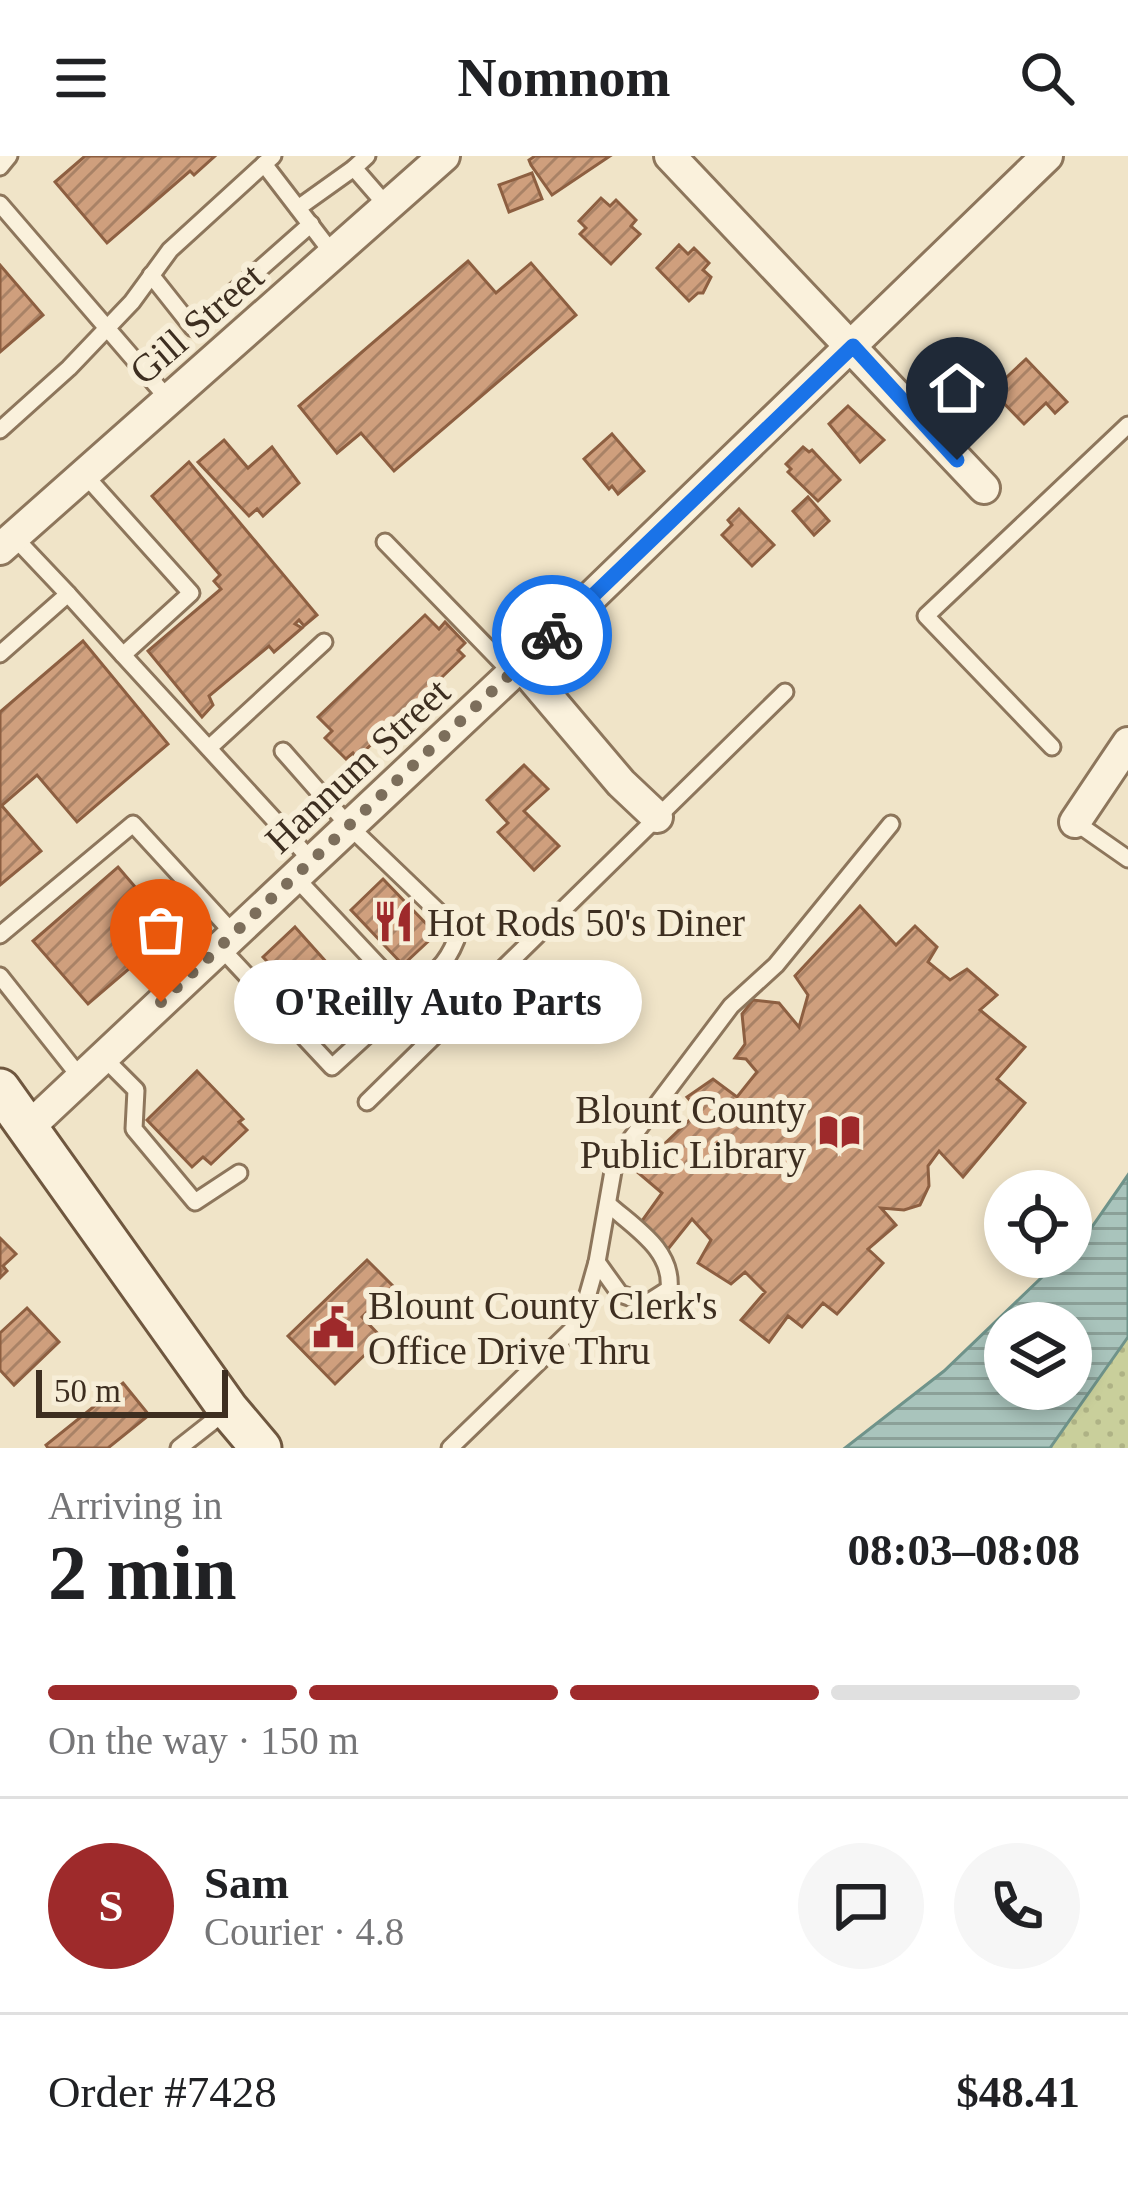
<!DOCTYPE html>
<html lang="en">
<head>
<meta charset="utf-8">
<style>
	body { margin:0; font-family:Georgia,serif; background:#f6f6f6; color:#202124; height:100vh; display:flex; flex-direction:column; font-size:45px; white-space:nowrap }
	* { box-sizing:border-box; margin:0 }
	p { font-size:39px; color:#757577 }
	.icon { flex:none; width:66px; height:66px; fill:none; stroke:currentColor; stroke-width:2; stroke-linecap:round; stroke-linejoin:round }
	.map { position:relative; height:1292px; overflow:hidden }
	.panel { display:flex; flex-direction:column; background:#fff; flex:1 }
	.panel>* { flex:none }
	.buttons { position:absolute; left:984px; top:1014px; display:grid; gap:24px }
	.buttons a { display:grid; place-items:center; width:108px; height:108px; border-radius:50%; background:#fff; box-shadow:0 6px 18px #0003; font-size:60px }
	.scale { position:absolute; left:36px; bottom:30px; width:192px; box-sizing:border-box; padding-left:12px; border:6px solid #3d2e20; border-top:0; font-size:33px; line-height:42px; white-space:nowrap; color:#3d2e20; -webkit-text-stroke:9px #f7eed8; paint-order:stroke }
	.pin { position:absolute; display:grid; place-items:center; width:102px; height:102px; color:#fff; margin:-123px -51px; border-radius:50% 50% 50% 0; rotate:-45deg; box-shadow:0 0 12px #0007 }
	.pin .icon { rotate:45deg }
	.courier { position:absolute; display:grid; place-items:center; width:120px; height:120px; margin:-60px; border:9px solid #1a73e8; border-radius:50%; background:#fff; color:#222; box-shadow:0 3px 15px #0007 }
	.bubble { position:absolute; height:84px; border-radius:42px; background:#fff; box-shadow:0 6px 18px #0003; font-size:39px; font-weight:800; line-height:84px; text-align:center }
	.headline em { font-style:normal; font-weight:800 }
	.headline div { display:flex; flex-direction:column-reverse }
	.headline { display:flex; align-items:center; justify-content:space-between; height:204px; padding:0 48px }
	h1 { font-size:78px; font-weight:800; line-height:90px }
	.bar { display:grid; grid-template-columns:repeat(4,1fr); gap:18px 12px; align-content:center; height:144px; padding:0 48px }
	.bar i { height:15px; border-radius:9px; background:#e0e0e0 }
	.bar .active { background:#9e2a2b }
	.bar p { grid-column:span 4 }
	.line { display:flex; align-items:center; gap:30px; padding:0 48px; border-top:3px solid #e0e0e0 }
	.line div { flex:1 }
	.round { display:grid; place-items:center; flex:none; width:126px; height:126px; border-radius:63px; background:#f6f6f6 }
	header { display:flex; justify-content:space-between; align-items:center; height:156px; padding:0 48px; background:#fff; font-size:54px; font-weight:800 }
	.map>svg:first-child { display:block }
</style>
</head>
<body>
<header><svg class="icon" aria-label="menu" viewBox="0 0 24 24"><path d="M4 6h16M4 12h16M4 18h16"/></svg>Nomnom<svg class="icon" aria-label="search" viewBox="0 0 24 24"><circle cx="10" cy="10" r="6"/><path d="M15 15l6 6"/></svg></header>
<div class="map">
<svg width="1128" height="1292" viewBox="0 0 1128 1292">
	<defs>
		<pattern id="park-dots" width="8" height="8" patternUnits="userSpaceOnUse" patternTransform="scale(3)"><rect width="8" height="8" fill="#c9cf9b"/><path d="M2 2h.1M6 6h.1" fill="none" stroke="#aeb285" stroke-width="1.8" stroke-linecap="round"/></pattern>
		<pattern id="water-rules" width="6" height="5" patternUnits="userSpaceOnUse" patternTransform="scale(3)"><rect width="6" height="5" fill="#a9c4bc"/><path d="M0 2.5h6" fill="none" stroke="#8ba098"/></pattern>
		<pattern id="building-hatch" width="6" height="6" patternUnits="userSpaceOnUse" patternTransform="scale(3)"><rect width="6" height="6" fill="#cf9f7d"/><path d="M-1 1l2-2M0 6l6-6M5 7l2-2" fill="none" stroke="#a98266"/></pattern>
	</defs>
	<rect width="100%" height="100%" fill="#f0e4c8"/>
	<path fill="url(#park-dots)" d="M1128,1181V1292H1050Z"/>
	<path fill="url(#water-rules)" stroke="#6f938a" stroke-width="3" fill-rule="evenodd" d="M1128,1019V1181L1050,1292H845L944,1215L1063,1101H1071V1093L1087,1078ZM1005,1167H1071V1233H1005Z"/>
	<g fill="url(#building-hatch)" stroke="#8d5f41" stroke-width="3">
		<path d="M85,0H215L194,19L190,15L107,87L55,26Z"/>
		<path d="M535,0H610L552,39L531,9L529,4Z"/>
		<path d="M532,17L542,43L509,56L499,29Z"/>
		<path d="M601,42L610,50L616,44L636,64L631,70L640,78L611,108L580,78L586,72L579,65Z"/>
		<path d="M679,89L688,98L694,92L709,107L703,114L711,121L703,137H698L689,145L657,112Z"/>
		<path d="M468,105L496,137L531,107L576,159L394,315L361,277L337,297L299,250Z"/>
		<path d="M0,109L43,159L0,196Z"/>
		<path d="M1026,203L1067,246L1055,257L1046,247L1024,268L992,235Z"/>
		<path d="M848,250L884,284L860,306L829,268Z"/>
		<path d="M612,278L644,315L618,338L612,330L609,333L584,303Z"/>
		<path d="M224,284L248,312L272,291L299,327L263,360L257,353L249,360L198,306Z"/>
		<path d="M803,291L809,296L812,294L840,324L818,345L788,316L791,313L786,308Z"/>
		<path d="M189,306L317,459L304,470L299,464L295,468L302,472L274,496L269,490L209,540L213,549L202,561L148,495L221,433L214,425L220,419L152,340Z"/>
		<path d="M808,341L829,365L814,379L793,355Z"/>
		<path d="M739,353L774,389L752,410L722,379L732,369L728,364Z"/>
		<path d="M425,459L439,473L445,466L465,487L458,494L464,500L357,602L353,597L346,603L325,582L332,575L318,561Z"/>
		<path d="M83,485L168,588L77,666L37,619L0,651V556Z"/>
		<path d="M524,609L548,633L524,655L559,690L534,714L498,676L508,667L487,644Z"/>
		<path d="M2,650L41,695L0,729V651Z"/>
		<path d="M118,711L173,775L88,848L33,785Z"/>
		<path d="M383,723L436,778L403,809L351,754Z"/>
		<path d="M860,750L896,789L915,770L937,791L928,806L950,824L967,813L997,839L980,854L1025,891L997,923L1025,947L963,1021L939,995L928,1010L929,1030L920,1049L904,1054L881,1052L896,1069L868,1093L883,1107L837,1158L823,1147L802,1171L788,1160L769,1186L741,1164L765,1136L745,1116L731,1128L698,1107L711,1084L692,1063L668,1093L639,1069L662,1037L636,1015L699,955L687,941L713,923L737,941L757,916L746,903L735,902L745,888L742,858L753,844L779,847L799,871L808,839L795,820Z"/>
		<path d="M295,771L353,836L323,865L263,801Z"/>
		<path d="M197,915L243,963L239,966L247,974L211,1008L203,1001L192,1011L147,964Z"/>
		<path d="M0,1082L16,1098L3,1110L7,1115L0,1122Z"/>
		<path d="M367,1104L393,1130L362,1161L382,1182L335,1228L288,1180Z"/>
		<path d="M27,1152L59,1186L14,1229L0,1214V1177Z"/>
		<path d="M123,1227L149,1259L108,1292H48L46,1289Z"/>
	</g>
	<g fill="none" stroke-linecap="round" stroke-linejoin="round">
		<defs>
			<g id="service">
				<path d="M367,0L354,12L387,50"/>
				<path d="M264,8L333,98"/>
				<path d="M0,11L9,0"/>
				<path d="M0,48L169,244"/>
				<path d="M298,52L354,12"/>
				<path d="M151,119L193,172L311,68"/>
				<path d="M0,274L69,212L132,146L170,94L273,0"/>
				<path d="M385,386L512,517"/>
				<path d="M68,438L123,499L191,437L84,318"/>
				<path d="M0,498L68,438L14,381"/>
				<path d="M123,499L312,705"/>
				<path d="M1052,591L926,460L1128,269"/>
				<path d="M209,592L324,486"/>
				<path d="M283,595L349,670L447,764L456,784C446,809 434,820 408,830L387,819L295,721"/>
				<path d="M1075,666L1128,703"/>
				<path d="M0,779L133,668L234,778"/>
				<path d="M220,791L332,911L367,879"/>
				<path d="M0,820L80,921"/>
				<path d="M103,901L136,934L134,973L195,1046L239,1017"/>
				<path d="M367,946L785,536"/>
				<path d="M597,1106L620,1138L647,1147L669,1133C673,1094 635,1072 608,1048"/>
				<path d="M179,1292L226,1255"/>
				<path d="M450,1292L580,1166L597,1106L615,1004L731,850L776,809L891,668"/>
			</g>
			<g id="minor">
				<path d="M670,0L984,332"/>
				<path d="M0,393L444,0"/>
				<path d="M521,509L621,627L657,661"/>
				<path d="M1075,666L1128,587"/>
				<path d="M28,972L521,509L1047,0"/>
			</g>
			<path id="secondary" d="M0,933L228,1253L261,1292"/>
		</defs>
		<use href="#service" stroke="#8d765c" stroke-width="21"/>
		<use href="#minor" stroke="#8d765c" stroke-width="36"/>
		<use href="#secondary" stroke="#6f573f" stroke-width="45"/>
		<use href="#service" stroke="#faf1dc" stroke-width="15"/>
		<use href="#minor" stroke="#faf1dc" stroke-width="30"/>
		<use href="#secondary" stroke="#faf1dc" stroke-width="39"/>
	</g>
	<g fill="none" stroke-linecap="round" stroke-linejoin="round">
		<path stroke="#7c6e5b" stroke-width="12" stroke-dasharray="0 21.6" d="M161,846L552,479"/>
		<path stroke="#1a73e8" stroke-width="15" d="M552,479L853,190L957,304"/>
	</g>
	<defs>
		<symbol id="restaurant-bare" viewBox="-9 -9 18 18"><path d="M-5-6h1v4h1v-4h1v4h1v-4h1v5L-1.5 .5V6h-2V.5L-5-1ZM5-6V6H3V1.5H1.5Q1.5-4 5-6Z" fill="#9e2a2b" stroke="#f7eed8" stroke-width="2.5" paint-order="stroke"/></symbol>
		<symbol id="library-bare" viewBox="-9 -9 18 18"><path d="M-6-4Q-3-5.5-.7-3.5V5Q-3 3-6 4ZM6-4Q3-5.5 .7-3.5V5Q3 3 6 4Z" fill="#9e2a2b" stroke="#f7eed8" stroke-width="2.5" paint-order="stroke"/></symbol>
		<symbol id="civic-bare" viewBox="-9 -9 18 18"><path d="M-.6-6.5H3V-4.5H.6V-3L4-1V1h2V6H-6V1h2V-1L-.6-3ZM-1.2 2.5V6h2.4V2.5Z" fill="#9e2a2b" stroke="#f7eed8" stroke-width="2.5" paint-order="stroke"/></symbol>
	</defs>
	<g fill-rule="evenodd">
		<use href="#restaurant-bare" x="364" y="736" width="59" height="59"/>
		<use href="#library-bare" x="810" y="946" width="59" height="59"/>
		<use href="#civic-bare" x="304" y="1142" width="59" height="59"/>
	</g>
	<g text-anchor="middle" stroke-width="12" stroke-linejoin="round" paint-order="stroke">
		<g font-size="39" fill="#3d2e20" stroke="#f7eed8">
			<text transform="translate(196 167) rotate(-41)" y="14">Gill Street</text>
			<text transform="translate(357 609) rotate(-43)" y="14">Hannum Street</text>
		</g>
		<g font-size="39" fill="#3d2e20" stroke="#f7eed8" text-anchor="start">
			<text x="427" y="780">Hot Rods 50's Diner</text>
			<text x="806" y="967" text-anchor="end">Blount County<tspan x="806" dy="45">Public Library</tspan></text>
			<text x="368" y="1163">Blount County Clerk's<tspan x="368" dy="45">Office Drive Thru</tspan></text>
		</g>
	</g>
</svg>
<div class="buttons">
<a><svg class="icon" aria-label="locate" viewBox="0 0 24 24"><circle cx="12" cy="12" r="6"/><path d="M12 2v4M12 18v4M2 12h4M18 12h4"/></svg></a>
<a><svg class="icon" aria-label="layers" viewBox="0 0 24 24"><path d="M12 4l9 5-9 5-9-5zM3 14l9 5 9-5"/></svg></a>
</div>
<div class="scale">50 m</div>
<div class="pin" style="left:161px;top:846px;background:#ea580c"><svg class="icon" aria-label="bag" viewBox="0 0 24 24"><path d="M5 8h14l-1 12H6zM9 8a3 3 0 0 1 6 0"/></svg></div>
<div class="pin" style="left:957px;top:304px;background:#1f2937"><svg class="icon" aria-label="home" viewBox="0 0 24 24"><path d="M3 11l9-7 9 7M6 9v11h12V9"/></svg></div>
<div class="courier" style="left:552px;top:479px"><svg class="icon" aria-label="bike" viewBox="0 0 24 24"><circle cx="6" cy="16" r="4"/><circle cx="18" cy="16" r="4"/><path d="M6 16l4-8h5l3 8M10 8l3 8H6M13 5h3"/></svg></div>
<div class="bubble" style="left:234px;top:804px;width:408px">O'Reilly Auto Parts</div>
</div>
<section class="panel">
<div class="headline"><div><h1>2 min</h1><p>Arriving in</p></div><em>08:03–08:08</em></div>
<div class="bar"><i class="active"></i><i class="active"></i><i class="active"></i><i></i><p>On the way · 150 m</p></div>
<div class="line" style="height:216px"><b class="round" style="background:#9e2a2b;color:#fff">S</b><div><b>Sam</b><p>Courier · 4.8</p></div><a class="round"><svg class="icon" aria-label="chat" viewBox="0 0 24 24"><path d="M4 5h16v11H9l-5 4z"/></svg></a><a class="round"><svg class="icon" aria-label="phone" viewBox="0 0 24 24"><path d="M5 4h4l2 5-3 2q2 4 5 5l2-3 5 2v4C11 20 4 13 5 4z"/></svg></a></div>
<div class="line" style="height:156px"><div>Order #7428</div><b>$48.41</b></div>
</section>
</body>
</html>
